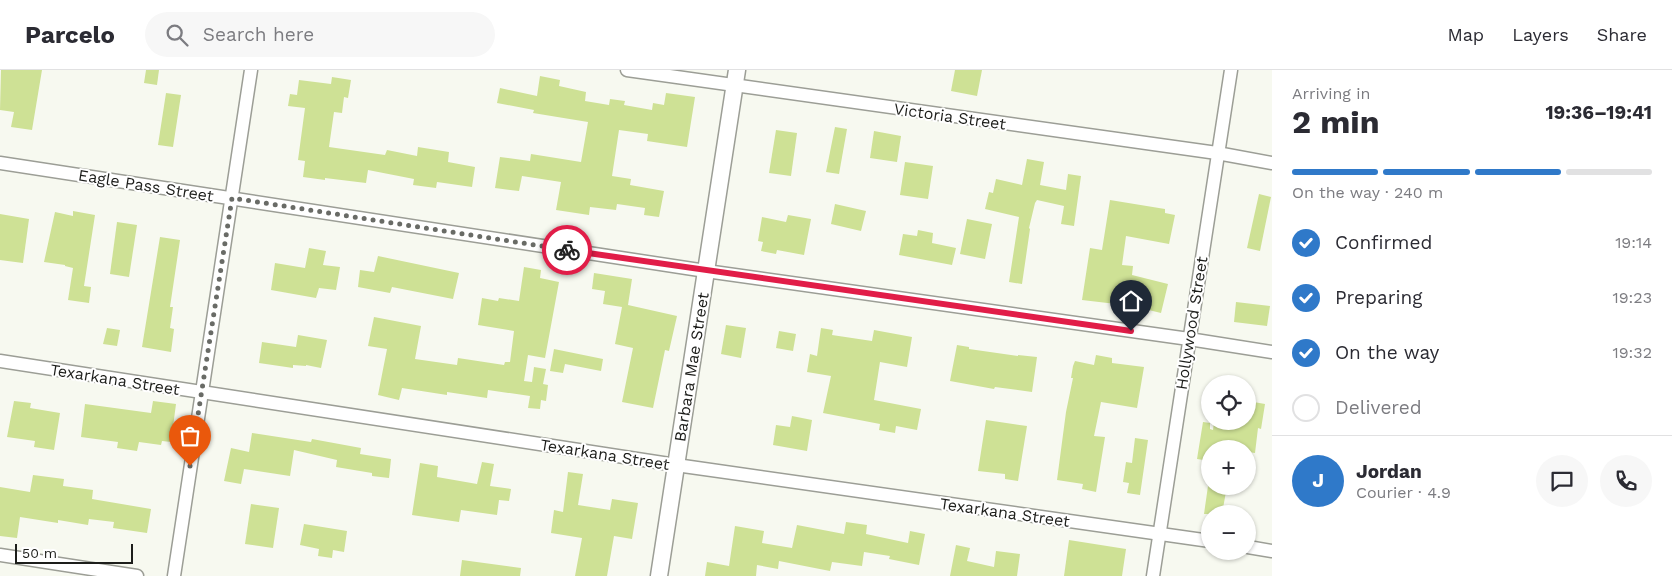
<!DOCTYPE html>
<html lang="en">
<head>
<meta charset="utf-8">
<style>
	body { margin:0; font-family:"Work Sans",sans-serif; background:#f7f7f7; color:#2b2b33; height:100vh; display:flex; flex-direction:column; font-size:19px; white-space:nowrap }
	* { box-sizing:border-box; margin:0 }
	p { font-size:16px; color:#7c7c81 }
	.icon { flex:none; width:28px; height:28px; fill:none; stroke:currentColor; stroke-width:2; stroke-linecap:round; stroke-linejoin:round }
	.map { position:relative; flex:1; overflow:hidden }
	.sheet { display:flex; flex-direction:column; background:#fff; width:400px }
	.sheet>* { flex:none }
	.fabs { position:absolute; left:1201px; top:305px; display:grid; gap:10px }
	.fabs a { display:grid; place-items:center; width:55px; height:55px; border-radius:50%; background:#fff; box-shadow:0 1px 4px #0004; font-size:25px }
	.scale { position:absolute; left:15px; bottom:12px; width:118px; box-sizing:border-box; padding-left:5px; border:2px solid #1d1e1b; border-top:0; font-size:14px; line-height:18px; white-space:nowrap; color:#1d1e1b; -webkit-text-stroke:4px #fff; paint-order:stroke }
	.pin { position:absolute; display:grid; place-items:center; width:42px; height:42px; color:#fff; margin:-51px -21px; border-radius:50% 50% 50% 0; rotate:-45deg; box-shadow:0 0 5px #0007 }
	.pin .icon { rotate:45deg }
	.courier { position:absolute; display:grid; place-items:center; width:50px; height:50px; margin:-25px; border:4px solid #e11d48; border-radius:50%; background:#fff; color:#222; box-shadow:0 1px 6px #0007 }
	.headline em { font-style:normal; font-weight:700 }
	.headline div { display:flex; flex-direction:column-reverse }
	.headline { display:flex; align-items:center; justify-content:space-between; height:85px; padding:0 20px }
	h1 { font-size:32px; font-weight:700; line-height:38px }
	.bar { display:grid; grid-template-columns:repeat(4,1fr); gap:8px 5px; align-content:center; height:60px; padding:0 20px }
	.bar i { height:6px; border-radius:4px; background:#e1e1e2 }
	.bar .current { background:#2f79c9 }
	.bar p { grid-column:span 4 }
	.line { display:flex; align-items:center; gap:12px; padding:0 20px; border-top:1px solid #e1e1e2 }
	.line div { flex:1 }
	.round { display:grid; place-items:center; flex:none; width:52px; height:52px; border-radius:26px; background:#f7f7f7 }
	ol { padding:0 20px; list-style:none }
	li { display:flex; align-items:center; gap:15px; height:55px }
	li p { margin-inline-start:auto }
	li .icon { padding:5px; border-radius:50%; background:#2f79c9; color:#fff; stroke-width:4 }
	li:last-child { color:#7c7c81 }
	li i { width:28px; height:28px; border:2px solid #e1e1e2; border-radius:50% }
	header { display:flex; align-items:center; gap:30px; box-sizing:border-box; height:70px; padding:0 25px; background:#fff; border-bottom:1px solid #e1e1e2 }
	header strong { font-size:24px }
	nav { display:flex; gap:28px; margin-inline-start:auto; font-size:18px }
	.search { width:350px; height:45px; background:#f7f7f7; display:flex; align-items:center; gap:12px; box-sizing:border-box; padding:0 18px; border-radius:28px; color:#7c7c81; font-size:19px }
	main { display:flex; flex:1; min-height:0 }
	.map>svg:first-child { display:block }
</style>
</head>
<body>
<header>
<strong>Parcelo</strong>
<div class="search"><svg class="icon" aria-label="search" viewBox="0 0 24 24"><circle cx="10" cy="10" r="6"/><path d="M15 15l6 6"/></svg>Search here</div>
<nav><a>Map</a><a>Layers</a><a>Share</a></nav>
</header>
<main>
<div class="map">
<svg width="1272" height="506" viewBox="0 0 1272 506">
	<rect width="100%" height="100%" fill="#f7f9f0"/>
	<g fill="#cee195">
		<path d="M1,0H42L32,60L11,57L14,42L0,40Z"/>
		<path d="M146,0H159L157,15L144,13Z"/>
		<path d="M955,0H982L977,26L951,21Z"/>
		<path d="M540,6L560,10L559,16L586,22L585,31L609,35L610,29L625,31L624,35L652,40L653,33L664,35L666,23L695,27L687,77L647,71L648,64L619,60L612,106L631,109L630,115L664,121L659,147L644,145L645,138L617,134L616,140L590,137L589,145L556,140L561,112L522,106L519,121L495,118L500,87L530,91L531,84L581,92L588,52L533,43L534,40L497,33L500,18L537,26Z"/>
		<path d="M332,7L351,10L348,28L344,27L342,43L334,42L329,77L385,85L387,80L417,86L418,77L449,82L448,92L475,97L472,117L437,112L436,118L413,115L414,109L368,100L366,113L325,108V110L303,107L305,91L298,90L305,38L288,36L290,24L297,25L299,10L331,14Z"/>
		<path d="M166,23L181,25L173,77L158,75Z"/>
		<path d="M835,57L847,59L839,104L826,102Z"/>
		<path d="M776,60L797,63L791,106L769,103Z"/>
		<path d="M874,61L901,66L897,92L870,88Z"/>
		<path d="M1027,89L1044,92L1040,115L1066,120L1068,104L1081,106L1074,156L1061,154L1064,136L1037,130L1035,133L1029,158L1030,159L1022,214L1009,212L1019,147L985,139L989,122L993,123L996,109L1022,115Z"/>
		<path d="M905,92L933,96L928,129L900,125Z"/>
		<path d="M1259,124L1271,127L1260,181L1247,178Z"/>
		<path d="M1110,130L1165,139V143L1175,145L1169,174L1126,166L1122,195L1133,196L1132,205L1168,214L1161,243L1116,232V234L1082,230L1090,178L1102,180Z"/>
		<path d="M835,134L866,141L861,161L831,154Z"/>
		<path d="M73,141L95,145L84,216L91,217L89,233L68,230L73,198L65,196V195L44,192L55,142L73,146Z"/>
		<path d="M0,144L29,149L23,193L0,190Z"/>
		<path d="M788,145L811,149L804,185L777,180L776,184L761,181L763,172L758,171L762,147L786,152Z"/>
		<path d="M967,149L992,154L985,189L960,184Z"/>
		<path d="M117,152L137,155L129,207L110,204Z"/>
		<path d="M918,160L933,163L932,173L956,178L952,195L899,185L903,164L917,166Z"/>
		<path d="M160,167L180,170L170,237H173L170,258L174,259L171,282L142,277Z"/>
		<path d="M309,178L326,181L323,195L340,197L336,220L319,218L316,228L271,220L275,193L305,198Z"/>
		<path d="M378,186L459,203L453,229L392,217L390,223L358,217L360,200L374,202Z"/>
		<path d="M524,197L541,200L540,208L559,212L545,288L528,285L524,311L532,312L534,297L546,299L543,314L548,315L546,331L541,330L540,339L528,338L530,326L488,320L487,328L447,322V325L402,318L399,330L378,325L387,279L368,276L374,247L421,256L415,289L457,295L458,288L504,295L505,292H510L514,261L478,255L482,228L498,231L499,228L519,231Z"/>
		<path d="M594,203L632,209L628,235L677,246L669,281L665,280L653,338L622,332L633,278L615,274L622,237L603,234L605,221L592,219Z"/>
		<path d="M1236,232L1270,236L1267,256L1234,252Z"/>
		<path d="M726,255L746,258L741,288L721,284Z"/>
		<path d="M107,258L120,260L117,276L103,274Z"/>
		<path d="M821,258L833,260L832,265L872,271L874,260L912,267L907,297L880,292L874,330L921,339L917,360L896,356L895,363L879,360L880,354L823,343L831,306L807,302L810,284L817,286Z"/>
		<path d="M779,261L796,264L793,281L776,278Z"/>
		<path d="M298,265L327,270L321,298L306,295V296L293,295V298L259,293L262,272L296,277Z"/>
		<path d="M957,275L969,277V279L1018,286V285L1037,287L1032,322L995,317L994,319L950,311Z"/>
		<path d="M554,279L603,289L601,301L565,294L563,303L550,301Z"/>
		<path d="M1096,285L1112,288V293L1144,297L1137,338L1101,332L1094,366L1105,367L1096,422L1082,419L1083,414L1057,410L1066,342L1073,308H1071L1073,296L1075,291L1094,295Z"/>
		<path d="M14,331L31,333L30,338L60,343L54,380L34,377L35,371L7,367Z"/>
		<path d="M153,331L176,334L171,372L162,371L161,375L139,372L137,381L117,378L118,372L81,367L85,334L151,343Z"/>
		<path d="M1248,331L1265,334L1261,359L1258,358L1255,383L1248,382V379H1210V391L1197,389L1203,352L1210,353V359L1213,360L1214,351H1248Z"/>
		<path d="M792,346L812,350L807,381L773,375L776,355L790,357Z"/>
		<path d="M986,350L1027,356L1018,411L1005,409V404L978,401Z"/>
		<path d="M252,363L311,372L312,369L361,378L360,384L391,389L389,408L372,406V403L336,397L337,390L294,380L290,406L244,399L241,414L224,411L231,378L249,382Z"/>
		<path d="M1135,368L1148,370L1140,425L1127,423L1129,413L1123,412L1126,392L1132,393Z"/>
		<path d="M482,392L494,394L490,416L511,419L509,431L499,430L497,445L461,440L459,452L412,445L420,393L438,396L437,407L477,414Z"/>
		<path d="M568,402L583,404L578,435L610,440L612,429L638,433L632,469L614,466L607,506H575L582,468L551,463L554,440L563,442Z"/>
		<path d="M33,405L64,409L63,416L93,420L92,429L151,439L147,463L113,458L114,452L89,449L88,455L58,450V453L20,447L17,468L0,466V417L30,422Z"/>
		<path d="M1208,416H1227L1222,444H1204Z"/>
		<path d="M251,434L279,438L273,478L245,474Z"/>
		<path d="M846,452L867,455L866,464L908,473L910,461L925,464L919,495L889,489L890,486L864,482L862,496L832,492L830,501L779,491L778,499L757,495L756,506H705L707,492L729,496L735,456L764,461L762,473L792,478L797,455L844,464Z"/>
		<path d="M304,454L347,461L344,482L333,480L332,488L318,486L319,479L300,475Z"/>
		<path d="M1069,470L1126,479L1122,506H1064Z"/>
		<path d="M956,475L970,478L967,491L994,497L996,481L1020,484L1017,506H950Z"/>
		<path d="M462,490L521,498L520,506H460Z"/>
	</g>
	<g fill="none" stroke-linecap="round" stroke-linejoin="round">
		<defs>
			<g id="minor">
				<path d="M627,0L1217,83L1272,93"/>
				<path d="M0,93L706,201L1189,269L1272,282"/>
				<path d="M0,291L676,395L1210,471"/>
				<path d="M1248,477L1272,481"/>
				<path d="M0,485L137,506"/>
				<path d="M174,506L251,0"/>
				<path d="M1153,506L1231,0"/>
			</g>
			<path id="tertiary" d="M659,506L737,0"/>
		</defs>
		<use href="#minor" stroke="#9c9e96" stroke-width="15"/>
		<use href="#tertiary" stroke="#9c9e96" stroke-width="19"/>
		<use href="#minor" stroke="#fff" stroke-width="12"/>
		<use href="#tertiary" stroke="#fff" stroke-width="16"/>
	</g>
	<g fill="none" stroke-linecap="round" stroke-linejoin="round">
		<path stroke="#696b66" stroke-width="5" stroke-dasharray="0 9" d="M190,396L232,128L567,180"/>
		<path stroke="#e11d48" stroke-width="6" d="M567,180L1131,261"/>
	</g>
	<g text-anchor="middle" stroke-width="4" stroke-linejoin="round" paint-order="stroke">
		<g font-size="16" fill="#1d1e1b" stroke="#fff">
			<text transform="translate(950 46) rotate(8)" y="6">Victoria Street</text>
			<text transform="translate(146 115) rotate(9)" y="6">Eagle Pass Street</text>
			<text transform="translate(1191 253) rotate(-81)" y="6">Hollywood Street</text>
			<text transform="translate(691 297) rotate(-81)" y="6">Barbara Mae Street</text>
			<text transform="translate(115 309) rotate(9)" y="6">Texarkana Street</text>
			<text transform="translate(605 384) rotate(9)" y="6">Texarkana Street</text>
			<text transform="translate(1005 442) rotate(8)" y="6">Texarkana Street</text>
		</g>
	</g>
</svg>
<div class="fabs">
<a><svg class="icon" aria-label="locate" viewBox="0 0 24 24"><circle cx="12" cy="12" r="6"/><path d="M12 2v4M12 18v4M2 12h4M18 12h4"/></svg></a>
<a>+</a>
<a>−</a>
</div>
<div class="scale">50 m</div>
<div class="pin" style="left:190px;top:396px;background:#ea580c"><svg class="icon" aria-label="bag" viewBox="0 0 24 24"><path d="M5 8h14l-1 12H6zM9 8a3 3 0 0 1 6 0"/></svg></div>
<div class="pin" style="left:1131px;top:261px;background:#1f2937"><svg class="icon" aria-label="home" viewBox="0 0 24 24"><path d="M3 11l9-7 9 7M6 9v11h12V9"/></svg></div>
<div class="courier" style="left:567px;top:180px"><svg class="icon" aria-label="bike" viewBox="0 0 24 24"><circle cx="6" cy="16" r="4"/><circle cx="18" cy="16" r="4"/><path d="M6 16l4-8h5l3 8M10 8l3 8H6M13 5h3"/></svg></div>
</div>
<section class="sheet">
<div class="headline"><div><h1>2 min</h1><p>Arriving in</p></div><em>19:36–19:41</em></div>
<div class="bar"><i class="current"></i><i class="current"></i><i class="current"></i><i></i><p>On the way · 240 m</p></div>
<ol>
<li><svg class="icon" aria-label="check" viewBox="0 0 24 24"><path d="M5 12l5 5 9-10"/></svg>Confirmed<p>19:14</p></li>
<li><svg class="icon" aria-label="check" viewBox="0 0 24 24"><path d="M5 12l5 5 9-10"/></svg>Preparing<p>19:23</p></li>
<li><svg class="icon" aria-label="check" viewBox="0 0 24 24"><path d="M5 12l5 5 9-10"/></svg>On the way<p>19:32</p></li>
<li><i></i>Delivered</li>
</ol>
<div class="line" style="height:90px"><b class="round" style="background:#2f79c9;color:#fff">J</b><div><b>Jordan</b><p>Courier · 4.9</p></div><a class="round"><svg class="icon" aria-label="chat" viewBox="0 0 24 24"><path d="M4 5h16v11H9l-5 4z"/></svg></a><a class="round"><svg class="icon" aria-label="phone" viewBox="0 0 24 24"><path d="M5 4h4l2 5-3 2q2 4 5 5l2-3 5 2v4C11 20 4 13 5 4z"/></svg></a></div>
</section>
</main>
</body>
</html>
